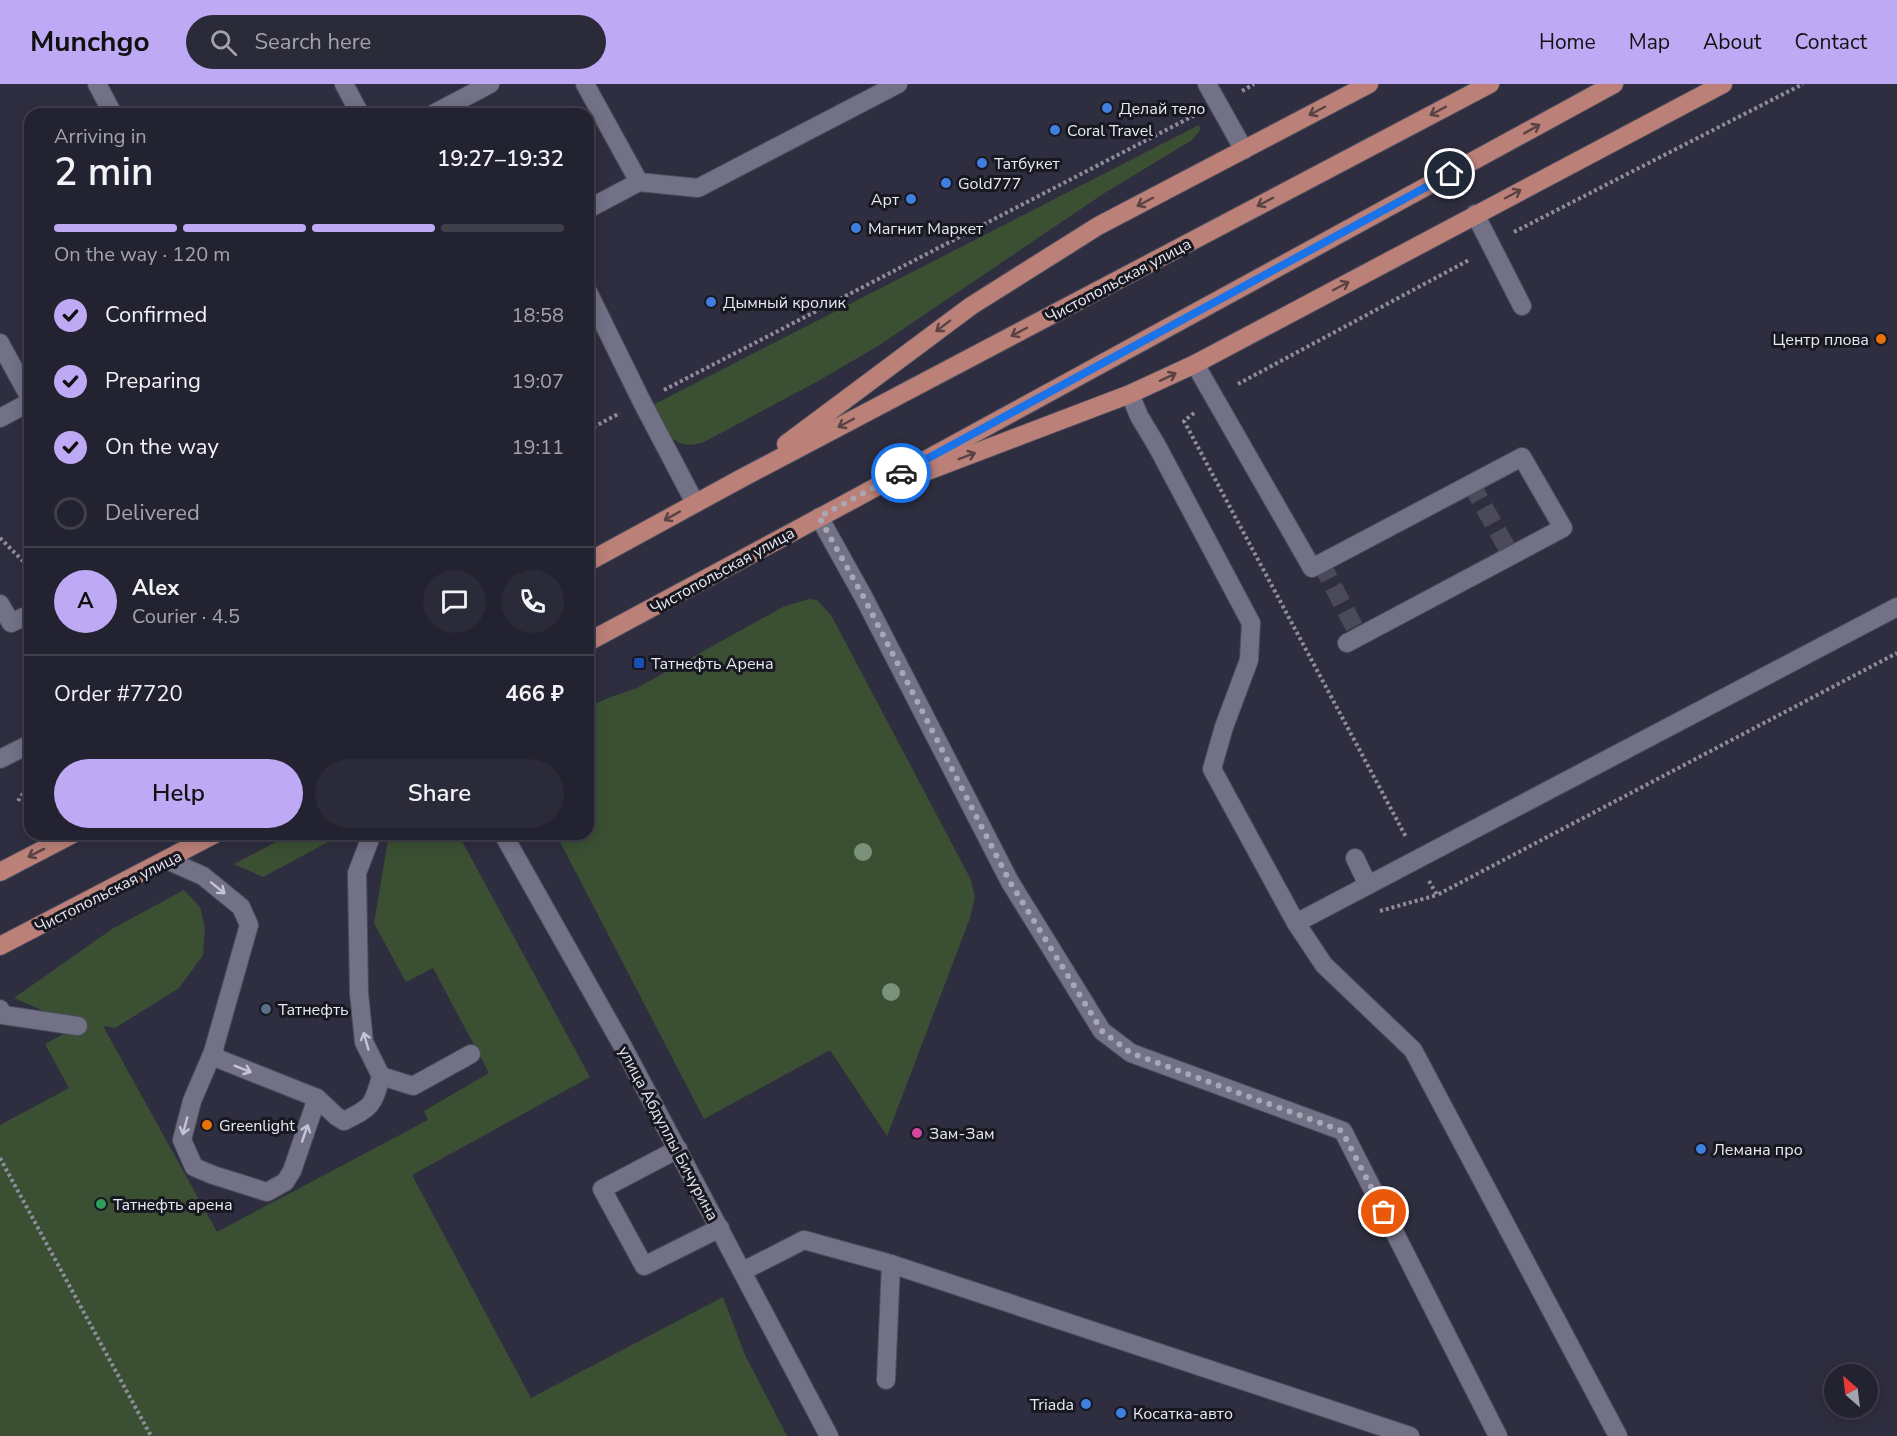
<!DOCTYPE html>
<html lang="en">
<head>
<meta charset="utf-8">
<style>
	body { margin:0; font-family:"Nunito Sans",sans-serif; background:#2b2a38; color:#f1f3f6; height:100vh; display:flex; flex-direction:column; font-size:22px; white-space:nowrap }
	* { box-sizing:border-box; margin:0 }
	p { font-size:20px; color:#a3a4ab }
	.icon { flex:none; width:33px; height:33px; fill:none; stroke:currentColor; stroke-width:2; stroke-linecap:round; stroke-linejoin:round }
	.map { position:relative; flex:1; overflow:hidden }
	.sheet { position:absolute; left:24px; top:24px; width:570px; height:732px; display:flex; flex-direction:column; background:#232230; border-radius:18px; box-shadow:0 3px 15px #0003,0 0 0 2px #403f4c }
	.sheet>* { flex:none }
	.needle { width:39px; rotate:332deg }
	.controls { position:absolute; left:1824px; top:1280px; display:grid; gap:12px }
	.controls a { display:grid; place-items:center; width:54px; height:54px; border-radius:50%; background:#232230; box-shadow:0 3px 15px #0003,0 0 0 2px #403f4c; font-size:30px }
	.pin { position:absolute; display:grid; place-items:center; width:51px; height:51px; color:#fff; margin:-26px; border:3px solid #fff; border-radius:50%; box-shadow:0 2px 6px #0007 }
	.courier { position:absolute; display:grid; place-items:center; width:60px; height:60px; margin:-30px; border:4px solid #1a73e8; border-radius:50%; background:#fff; color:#222; box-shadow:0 2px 8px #0007 }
	.headline em { font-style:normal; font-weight:600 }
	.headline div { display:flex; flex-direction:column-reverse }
	.headline { display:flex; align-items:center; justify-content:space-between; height:102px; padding:0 30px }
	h1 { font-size:39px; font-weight:600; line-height:45px }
	.bar { display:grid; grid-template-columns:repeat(4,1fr); gap:9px 6px; align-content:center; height:72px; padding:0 30px }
	.bar i { height:8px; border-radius:4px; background:#403f4c }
	.bar .on { background:#bea9f4 }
	.bar p { grid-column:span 4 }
	.line { display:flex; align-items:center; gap:15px; padding:0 30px; border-top:2px solid #403f4c }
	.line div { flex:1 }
	.round { display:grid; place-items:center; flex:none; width:63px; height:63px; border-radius:32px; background:#2b2a38 }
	ol { padding:0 30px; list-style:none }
	li { display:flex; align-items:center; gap:18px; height:66px }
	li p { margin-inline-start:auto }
	li .icon { padding:6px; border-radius:50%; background:#bea9f4; color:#111; stroke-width:4 }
	li:last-child { color:#a3a4ab }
	li i { width:33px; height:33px; border:3px solid #403f4c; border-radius:50% }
	.action { display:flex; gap:12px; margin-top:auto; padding:12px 30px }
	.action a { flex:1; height:69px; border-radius:36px; background:#bea9f4; color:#111; font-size:24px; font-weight:600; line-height:69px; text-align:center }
	.action a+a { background:#2b2a38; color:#f1f3f6 }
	header { display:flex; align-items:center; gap:36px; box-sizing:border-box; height:84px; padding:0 30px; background:#bea9f4; color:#111 }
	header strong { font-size:28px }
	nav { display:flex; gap:33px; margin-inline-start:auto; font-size:21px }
	.search { width:420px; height:54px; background:#2b2a38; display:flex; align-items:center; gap:15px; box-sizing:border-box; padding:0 21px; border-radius:33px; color:#a3a4ab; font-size:22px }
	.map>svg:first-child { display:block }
</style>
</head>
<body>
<header>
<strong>Munchgo</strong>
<div class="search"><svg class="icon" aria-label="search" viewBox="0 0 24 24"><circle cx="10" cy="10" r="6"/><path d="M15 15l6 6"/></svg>Search here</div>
<nav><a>Home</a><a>Map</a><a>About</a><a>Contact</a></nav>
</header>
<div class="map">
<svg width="1897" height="1352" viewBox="0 0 1897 1352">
	<rect width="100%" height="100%" fill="#2f2e40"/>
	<g fill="#3b5033">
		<path d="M1199,41L1200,46L1192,56L1103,110L878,262L818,297L704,358C671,369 666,345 653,321Z"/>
		<path d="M809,515L817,516L831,531L970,794L975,813L970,834L887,1052L830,966L704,1035L556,750H588V623L608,614L637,604L783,523Z"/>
		<path d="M291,750H343L263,793L234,780Z"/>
		<path d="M389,750H458L590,993L412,1091L531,1314L723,1213L745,1271L787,1352H0V1041L69,1004L45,960L78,942L14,914L112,845L184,806L200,823L205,844L203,871L179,904L115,944L103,942L217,1148L428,1036L424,1027L489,989L433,884L406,898L374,839Z"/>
	</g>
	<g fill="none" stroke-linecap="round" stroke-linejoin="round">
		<g stroke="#4b4a5b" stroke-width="18" stroke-dasharray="18 9" stroke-linecap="butt">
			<path d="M1471,400L1511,471"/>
			<path d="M1321,479L1359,552"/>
		</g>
		<defs>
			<g id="minor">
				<path d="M97,0L113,30"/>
				<path d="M344,0L360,30"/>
				<path d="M585,0L639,98"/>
				<path d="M1207,0L1244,66"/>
				<path d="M433,30L490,0"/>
				<path d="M588,125L639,98L698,104L898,0"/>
				<path d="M1475,130L1522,222"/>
				<path d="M588,208L642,318L695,419"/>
				<path d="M0,259L30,314"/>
				<path d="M1195,280L1312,484L1522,373L1563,444L1347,559"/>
				<path d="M1130,310L1139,332L1157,362L1251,539L1249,576L1224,643L1212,685L1296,839L1897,523"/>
				<path d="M0,334L30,318"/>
				<path d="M819,433L863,512L1010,798L1102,947L1131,969L1343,1047L1498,1352"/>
				<path d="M0,520L11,539L30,530"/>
				<path d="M0,675L30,660"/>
				<path d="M503,750L622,961L829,1352"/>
				<path d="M1355,774L1368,801"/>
				<path d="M167,776L203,792L241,823L249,841L213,968L219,975L317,1014L336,1032L344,1037C372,1023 373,1022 381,992L364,958L359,909L357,789L372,750"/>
				<path d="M1296,839L1324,881L1413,966L1618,1352"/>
				<path d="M0,925L3,931L78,942"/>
				<path d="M213,968L192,1017L182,1056L194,1083L213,1091L267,1108L285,1098L292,1087L317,1014"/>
				<path d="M381,992L413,1002L471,970"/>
				<path d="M678,1065L602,1105L644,1182L720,1144"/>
				<path d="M743,1187L804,1156L891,1180L1410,1352"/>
				<path d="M886,1296L891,1180"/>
			</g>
			<g id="major">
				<path d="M786,360L971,222L1098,142L1369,0"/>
				<path d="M917,391L1130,310L1195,280L1723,0"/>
				<path d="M588,478L742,394L1490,0"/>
				<path d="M588,558L854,415L1614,0"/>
				<path d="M0,788L73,750"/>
				<path d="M0,862L215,750"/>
			</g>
		</defs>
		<use href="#minor" stroke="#4d4d5d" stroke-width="20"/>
		<use href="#major" stroke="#4d4d5d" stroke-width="20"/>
		<g stroke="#8e8d9d" stroke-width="4" stroke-dasharray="3 3" stroke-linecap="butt">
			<path d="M1242,7L1254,0"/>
			<path d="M1514,148L1803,0"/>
			<path d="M1238,300L1469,176"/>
			<path d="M664,306L1195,31"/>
			<path d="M1194,329L1184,337L1406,753"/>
			<path d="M588,346L620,329"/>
			<path d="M0,454L30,484"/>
			<path d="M18,717L30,699"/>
			<path d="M1429,797L1437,811L1897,569"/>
			<path d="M1380,827L1437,811"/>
			<path d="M0,1074L151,1352"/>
		</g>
		<use href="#minor" stroke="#727186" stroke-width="18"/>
		<use href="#major" stroke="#bb8078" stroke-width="18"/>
	</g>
	<g fill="#7a9279">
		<circle cx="863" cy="768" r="9"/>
		<circle cx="891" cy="908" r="9"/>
	</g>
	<defs><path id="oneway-shaft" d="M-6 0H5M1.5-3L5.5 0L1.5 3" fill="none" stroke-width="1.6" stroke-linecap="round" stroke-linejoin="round" transform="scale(1.5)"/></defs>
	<g stroke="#594243">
		<use href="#oneway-shaft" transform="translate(1317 27) rotate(152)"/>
		<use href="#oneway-shaft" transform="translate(1438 27) rotate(152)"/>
		<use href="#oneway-shaft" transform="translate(1532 45) rotate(-29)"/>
		<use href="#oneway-shaft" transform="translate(1513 110) rotate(-28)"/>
		<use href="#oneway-shaft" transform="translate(1145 118) rotate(152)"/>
		<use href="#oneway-shaft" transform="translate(1265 118) rotate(152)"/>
		<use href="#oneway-shaft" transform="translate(1341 202) rotate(-28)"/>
		<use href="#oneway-shaft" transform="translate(943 242) rotate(143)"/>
		<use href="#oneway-shaft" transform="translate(1019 248) rotate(152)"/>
		<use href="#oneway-shaft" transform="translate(1168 293) rotate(-25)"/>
		<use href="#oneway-shaft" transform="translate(846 339) rotate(152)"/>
		<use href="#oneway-shaft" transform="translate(967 372) rotate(-21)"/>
		<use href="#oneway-shaft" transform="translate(672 432) rotate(151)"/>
		<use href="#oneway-shaft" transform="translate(36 769) rotate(153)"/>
	</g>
	<g stroke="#c5c4d4">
		<use href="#oneway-shaft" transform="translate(218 804) rotate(39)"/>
		<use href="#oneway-shaft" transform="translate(366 957) rotate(-106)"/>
		<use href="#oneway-shaft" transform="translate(243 985) rotate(22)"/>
		<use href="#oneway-shaft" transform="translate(185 1042) rotate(105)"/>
		<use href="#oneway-shaft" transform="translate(305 1049) rotate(-71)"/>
	</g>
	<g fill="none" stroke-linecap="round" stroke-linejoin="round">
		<path stroke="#a7a7b6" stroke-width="6" stroke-dasharray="0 10.8" d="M901,389L819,433L863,512L1010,798L1102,947L1131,969L1342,1047L1384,1128"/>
		<path stroke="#1a73e8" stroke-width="8" d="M901,389L1450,90"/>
	</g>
	<g fill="#3f7fe0" stroke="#181820" stroke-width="2">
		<circle cx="1107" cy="24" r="6"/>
		<circle cx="1055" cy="46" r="6"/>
		<circle cx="982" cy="79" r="6"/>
		<circle cx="946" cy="99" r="6"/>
		<circle cx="911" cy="115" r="6"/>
		<circle cx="856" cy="144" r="6"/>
		<circle cx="711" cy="218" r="6"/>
		<circle cx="1701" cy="1065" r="6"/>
		<circle cx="1086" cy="1320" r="6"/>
		<circle cx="1121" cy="1329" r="6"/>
	</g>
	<g fill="#e8710a" stroke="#181820" stroke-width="2">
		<circle cx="1881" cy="255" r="6"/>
		<circle cx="207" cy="1041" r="6"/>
	</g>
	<rect fill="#1a4fb4" stroke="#181820" stroke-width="2" x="633" y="573" width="12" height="12" rx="3"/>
	<circle fill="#5c6f8a" stroke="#181820" stroke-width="2" cx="266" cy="925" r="6"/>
	<circle fill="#d1479c" stroke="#181820" stroke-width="2" cx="917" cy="1049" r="6"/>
	<circle fill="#2e9e5b" stroke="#181820" stroke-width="2" cx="101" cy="1120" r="6"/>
	<g text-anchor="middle" stroke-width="6" stroke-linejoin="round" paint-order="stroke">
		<g font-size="16" fill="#e8e8f5" stroke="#181820" text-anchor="start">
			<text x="1119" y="30">Делай тело</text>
			<text x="1067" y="52">Coral Travel</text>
			<text x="994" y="85">Татбукет</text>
			<text x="958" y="105">Gold777</text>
			<text x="899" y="121" text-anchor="end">Арт</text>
			<text x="868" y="150">Магнит Маркет</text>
			<text x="723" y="224">Дымный кролик</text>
			<text x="1869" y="261" text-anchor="end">Центр плова</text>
			<text x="651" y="585">Татнефть Арена</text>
			<text x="278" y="931">Татнефть</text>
			<text x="219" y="1047">Greenlight</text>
			<text x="929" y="1055">Зам-Зам</text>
			<text x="1713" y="1071">Лемана про</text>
			<text x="113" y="1126">Татнефть арена</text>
			<text x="1074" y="1326" text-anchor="end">Triada</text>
			<text x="1133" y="1335">Косатка-авто</text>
		</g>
		<g font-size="16" fill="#e8e8f5" stroke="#181820">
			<text transform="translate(1118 196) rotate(-28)" y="6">Чистопольская улица</text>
			<text transform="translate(722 486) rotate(-29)" y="6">Чистопольская улица</text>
			<text transform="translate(108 807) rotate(-27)" y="6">Чистопольская улица</text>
			<text transform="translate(669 1049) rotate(62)" y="6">улица Абдуллы Бичурина</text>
		</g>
	</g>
</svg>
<div class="controls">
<a><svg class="needle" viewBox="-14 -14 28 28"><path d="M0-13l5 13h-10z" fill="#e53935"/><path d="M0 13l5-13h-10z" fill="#a3a4ab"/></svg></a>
</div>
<div class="pin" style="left:1384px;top:1128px;background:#ea580c"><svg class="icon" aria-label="bag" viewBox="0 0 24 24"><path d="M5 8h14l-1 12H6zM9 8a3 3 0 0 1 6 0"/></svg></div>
<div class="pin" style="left:1450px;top:90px;background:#1f2937"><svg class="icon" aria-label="home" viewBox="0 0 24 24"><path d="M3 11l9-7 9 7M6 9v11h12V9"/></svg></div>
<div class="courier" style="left:901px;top:389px"><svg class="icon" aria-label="car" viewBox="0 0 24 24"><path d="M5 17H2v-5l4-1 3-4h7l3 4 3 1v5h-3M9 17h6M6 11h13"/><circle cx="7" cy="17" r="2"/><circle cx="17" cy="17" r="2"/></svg></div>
<section class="sheet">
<div class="headline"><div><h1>2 min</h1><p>Arriving in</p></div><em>19:27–19:32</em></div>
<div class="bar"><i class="on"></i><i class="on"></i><i class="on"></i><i></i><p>On the way · 120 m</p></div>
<ol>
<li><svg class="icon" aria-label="check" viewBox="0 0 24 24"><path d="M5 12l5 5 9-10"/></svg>Confirmed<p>18:58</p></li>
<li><svg class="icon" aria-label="check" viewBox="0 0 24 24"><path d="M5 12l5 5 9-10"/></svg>Preparing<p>19:07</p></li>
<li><svg class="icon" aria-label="check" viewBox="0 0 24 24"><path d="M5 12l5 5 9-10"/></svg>On the way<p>19:11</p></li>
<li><i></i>Delivered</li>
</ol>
<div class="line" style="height:108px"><b class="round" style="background:#bea9f4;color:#111">A</b><div><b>Alex</b><p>Courier · 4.5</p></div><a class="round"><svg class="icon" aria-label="chat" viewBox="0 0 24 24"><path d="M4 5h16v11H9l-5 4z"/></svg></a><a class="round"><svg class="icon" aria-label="phone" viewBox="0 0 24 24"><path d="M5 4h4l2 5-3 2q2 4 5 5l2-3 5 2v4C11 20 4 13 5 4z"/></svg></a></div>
<div class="line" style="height:78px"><div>Order #7720</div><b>466 ₽</b></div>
<div class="action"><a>Help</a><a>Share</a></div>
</section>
</div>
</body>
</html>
